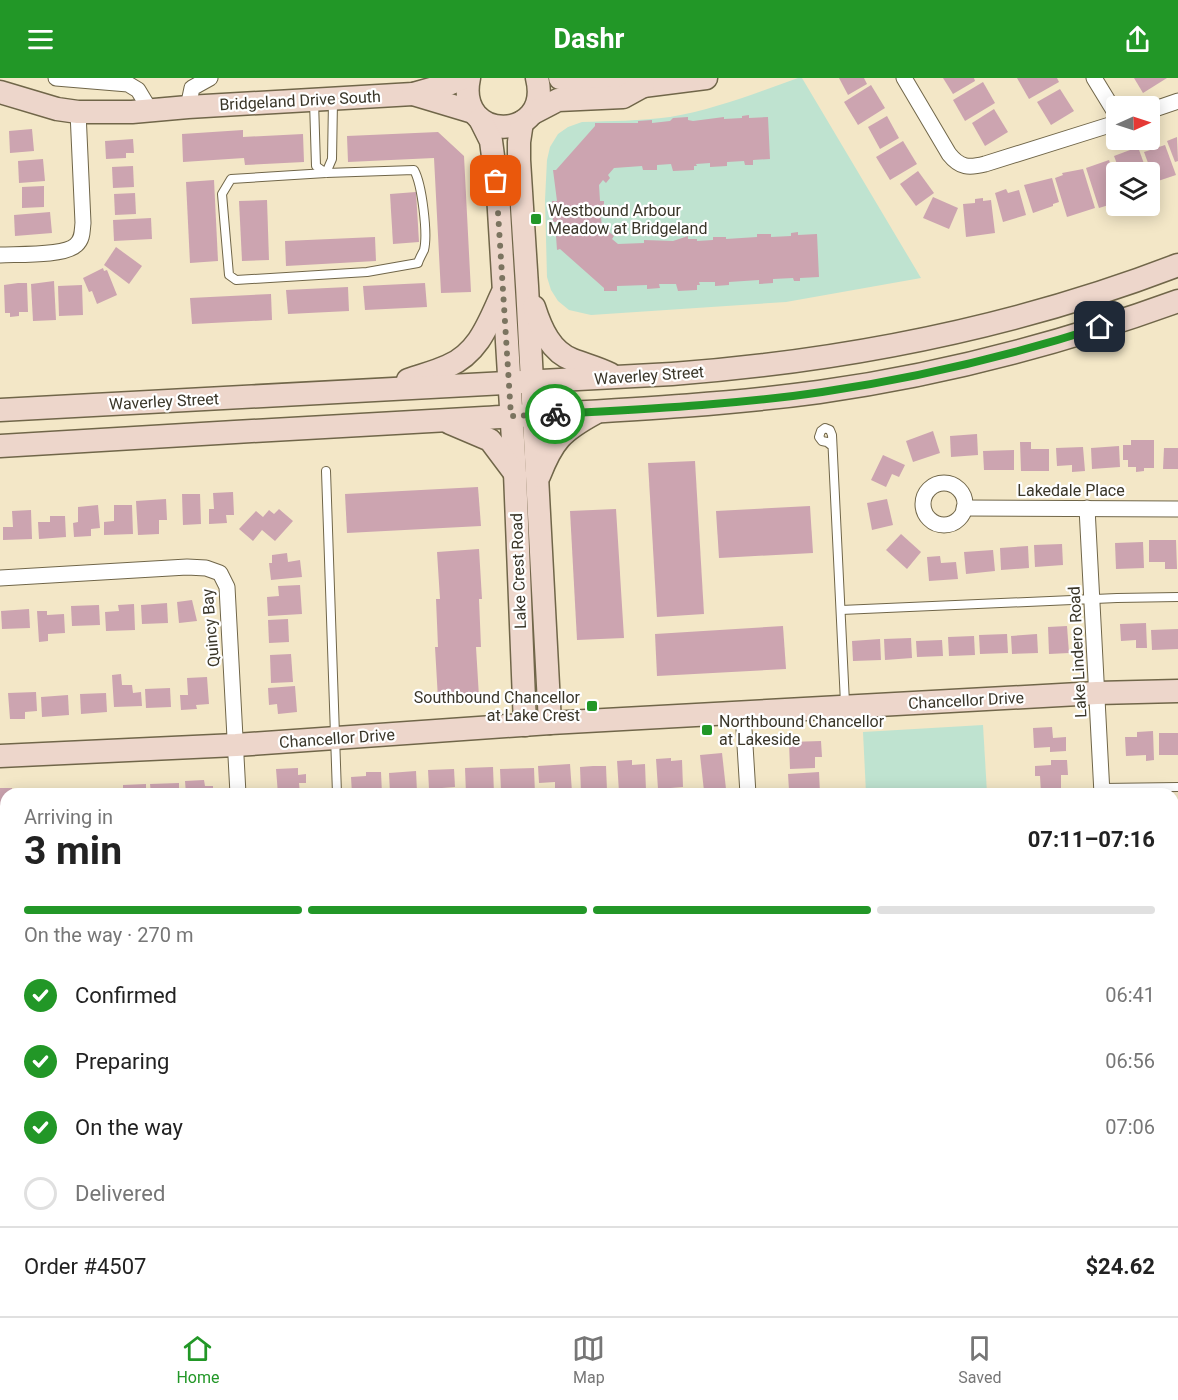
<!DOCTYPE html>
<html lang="en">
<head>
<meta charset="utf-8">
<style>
	body { margin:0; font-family:Roboto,sans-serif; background:#f6f6f6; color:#222; height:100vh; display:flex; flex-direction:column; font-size:22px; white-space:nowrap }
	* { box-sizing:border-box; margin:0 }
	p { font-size:20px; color:#767676 }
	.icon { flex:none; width:33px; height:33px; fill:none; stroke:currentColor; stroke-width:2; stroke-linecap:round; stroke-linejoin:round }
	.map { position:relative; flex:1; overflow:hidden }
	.side { position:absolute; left:0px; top:710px; width:1179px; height:530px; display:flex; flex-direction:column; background:#fff; border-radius:18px 18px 0 0; box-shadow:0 3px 15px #0003 }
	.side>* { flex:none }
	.needle { width:39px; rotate:87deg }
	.buttons { position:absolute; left:1106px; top:18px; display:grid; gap:12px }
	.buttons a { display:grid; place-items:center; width:54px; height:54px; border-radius:6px; background:#fff; box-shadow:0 3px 15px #0003; font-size:30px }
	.pin { position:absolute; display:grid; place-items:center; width:51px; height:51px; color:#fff; margin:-26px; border-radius:12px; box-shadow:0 3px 9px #0006 }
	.courier { position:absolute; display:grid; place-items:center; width:60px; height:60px; margin:-30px; border:4px solid #229727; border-radius:50%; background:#fff; color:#222; box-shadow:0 2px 8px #0007 }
	.overview em { font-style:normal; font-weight:700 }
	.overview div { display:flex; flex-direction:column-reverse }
	.overview { display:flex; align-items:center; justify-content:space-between; height:102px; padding:0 24px }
	h1 { font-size:39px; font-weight:700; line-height:45px }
	.bar { display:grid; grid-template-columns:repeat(4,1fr); gap:9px 6px; align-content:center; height:72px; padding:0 24px }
	.bar i { height:8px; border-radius:4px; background:#e0e0e0 }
	.bar .current { background:#229727 }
	.bar p { grid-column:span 4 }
	.line { display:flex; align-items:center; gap:15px; padding:0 24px; border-top:2px solid #e0e0e0 }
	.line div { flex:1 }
	ol { padding:0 24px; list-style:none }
	li { display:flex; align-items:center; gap:18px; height:66px }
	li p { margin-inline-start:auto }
	li .icon { padding:6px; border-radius:50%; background:#229727; color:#fff; stroke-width:4 }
	li:last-child { color:#767676 }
	li i { width:33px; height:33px; border:3px solid #e0e0e0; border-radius:50% }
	header { display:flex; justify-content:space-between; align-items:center; height:78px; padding:0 24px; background:#229727; color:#fff; font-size:27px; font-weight:700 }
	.tab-bar { display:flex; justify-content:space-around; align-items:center; height:84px; border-top:2px solid #e0e0e0; background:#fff; font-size:16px; color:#767676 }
	.tab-bar a { display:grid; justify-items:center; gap:3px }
	.tab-bar .current { color:#229727 }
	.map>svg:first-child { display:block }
</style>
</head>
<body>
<header><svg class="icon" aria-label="menu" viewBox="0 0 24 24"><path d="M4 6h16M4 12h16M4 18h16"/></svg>Dashr<svg class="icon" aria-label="share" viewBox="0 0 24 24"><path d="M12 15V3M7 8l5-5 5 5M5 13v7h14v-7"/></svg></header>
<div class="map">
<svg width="1178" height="1238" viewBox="0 0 1178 1238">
	<rect width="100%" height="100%" fill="#f3e7c7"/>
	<g fill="#bfe3d0">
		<path d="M798,0H802L921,200L786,224L591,237L569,232L558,223L551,212L547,199L545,122L547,82L550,69L558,56L568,49L582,44C611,43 641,43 670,39C713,32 756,15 798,0Z"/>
		<path d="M983,647L987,715H866L863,654Z"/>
		<path d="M191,1233H499L491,1238H183Z"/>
	</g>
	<g fill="#b8ccec">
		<path d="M264,1233H463L459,1238H263Z"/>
		<path d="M1027,1233H1127L1130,1238H1031Z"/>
	</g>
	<g fill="#cca4b0">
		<path d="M839,0H864L867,6L848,17Z"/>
		<path d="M943,0H974L975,3L953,16Z"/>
		<path d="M1017,0H1057L1059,4L1029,21Z"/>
		<path d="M1134,0H1167L1143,15Z"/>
		<path d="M983,4L995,25L965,43L953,22Z"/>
		<path d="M871,7L885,30L858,47L844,24Z"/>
		<path d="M1060,11L1074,33L1051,47L1037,24Z"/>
		<path d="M994,31L1008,54L985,68L972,45Z"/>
		<path d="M749,37V40L768,39L770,81L753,82V87H745L744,83L727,84V88L710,89V85L696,86L697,88H694V92L673,93L671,86L657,87V92H643L642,88L614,90L608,97L610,100L606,105L603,102L599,107L600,123H604V136L601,137L602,152L606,156L608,153L614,158L612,161L618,166L644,165V162L673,163L688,158V161H697V163L713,162V159H726V161L757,159V156H771V159L791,158V155L798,154V157L817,156L819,199L800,200V203H794L793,200L773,201V205L759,206V202L729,204V207L715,208V204H699L700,207H697V212L678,213L676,206H659L660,210L647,211V207L617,208V213H604V210L560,171L557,172L556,158H559L558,144H553L552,123H557L553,92H556L595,48V45H638V43L652,42V45L670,43L673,40L688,39V42L693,43L724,39V41L742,40V38Z"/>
		<path d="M887,38L899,60L880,71L868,49Z"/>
		<path d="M32,51L34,73L10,75L9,53Z"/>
		<path d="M243,52V59L303,56L304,84L245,87L244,80L183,84L182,56Z"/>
		<path d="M438,54L464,78L471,214L441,215L434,80L348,84L347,58Z"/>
		<path d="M1177,59L1178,83L1175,84L1167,63Z"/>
		<path d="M133,61L134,75H126V80L106,81L105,63Z"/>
		<path d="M903,63L917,86L890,102L876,79Z"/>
		<path d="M1165,67L1176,97L1155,104L1144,74Z"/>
		<path d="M1138,69L1147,94H1120L1114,78Z"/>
		<path d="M43,81L45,103L19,105L18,83Z"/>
		<path d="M1109,82L1116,102V119L1110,121L1112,126L1099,130L1086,90Z"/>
		<path d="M133,88L134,109L113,110L112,89Z"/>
		<path d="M1083,91L1095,130L1067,139L1055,100L1063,97L1062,95Z"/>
		<path d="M918,93L934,115L916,128L900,106Z"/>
		<path d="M1052,100L1059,124L1053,126V128L1033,135L1024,107Z"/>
		<path d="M214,102L218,183L190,185L186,104Z"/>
		<path d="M44,108V129L22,130V109Z"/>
		<path d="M1006,111L1008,115L1019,112L1026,137L1003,144L995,115Z"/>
		<path d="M416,114L419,164L393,166L390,116Z"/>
		<path d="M135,115L136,136L115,137L114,116Z"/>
		<path d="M933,119L958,130L949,151L923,140Z"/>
		<path d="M983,120V123L991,122L995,155L966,159L963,126L975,125V121Z"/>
		<path d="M267,122L269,182L242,183L239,123Z"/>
		<path d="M50,134L52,155L15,158L14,137Z"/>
		<path d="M151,140L152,161L114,163L113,142Z"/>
		<path d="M375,159L376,183L286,188L285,163Z"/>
		<path d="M116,169L142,188L129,206L104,187Z"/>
		<path d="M103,190L104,193L107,192L117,217L97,226L92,213L89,214L83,200Z"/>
		<path d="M54,203L56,242L33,243L31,206Z"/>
		<path d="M18,205H27L28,234H19V238L10,239V235H5L4,207Z"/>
		<path d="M425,205L427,229L365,232L363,208Z"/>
		<path d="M82,207L83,237L59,238L58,208Z"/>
		<path d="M348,209L349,233L288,236L286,212Z"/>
		<path d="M271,216L272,242L192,246L190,220Z"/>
		<path d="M933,353L940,375L913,384L906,363Z"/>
		<path d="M977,356L978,377L951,379L950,358Z"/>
		<path d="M1131,362H1154V390H1144V393L1136,394V389H1128V382H1123V367H1131Z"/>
		<path d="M1020,364H1031V371H1049V393H1021Z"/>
		<path d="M1119,368L1120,389L1092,391L1091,370Z"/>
		<path d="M1083,369L1085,393L1072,394V387L1057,388L1056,370Z"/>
		<path d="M1164,370H1178V391H1163Z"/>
		<path d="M1014,372V392H984L983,373Z"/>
		<path d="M883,377L905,387L899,399L892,396L886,409L871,402Z"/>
		<path d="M695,383L704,536L657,539L648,385Z"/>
		<path d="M478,409L481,448L347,455L345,416Z"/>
		<path d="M233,414L234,437H226L227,445L209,446V431H214L213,415Z"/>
		<path d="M182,416H200L201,446L183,447Z"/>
		<path d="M166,421L167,442H159V456L138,457L136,423Z"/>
		<path d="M887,421L893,447L872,452L867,425Z"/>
		<path d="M98,427L100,450L91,451V458L74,459L73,445L78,444V429Z"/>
		<path d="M114,427H132L133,456L104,457V444L114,443Z"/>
		<path d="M810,428L813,475L719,480L716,433Z"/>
		<path d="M279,431L293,443L275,463L262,452L253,463L239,451L256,433L263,439L269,432L274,436Z"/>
		<path d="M616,431L624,560L577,562L570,433Z"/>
		<path d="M31,432L32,461L3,462V449H13L12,433Z"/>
		<path d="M50,438H65L66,459L39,461L38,444H50Z"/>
		<path d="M901,456L921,474L907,491L886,472Z"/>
		<path d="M1149,462H1176L1177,491H1165V484H1149Z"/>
		<path d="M1143,464L1144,490L1116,491L1115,465Z"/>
		<path d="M1062,466L1063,487L1035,489L1034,467Z"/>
		<path d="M1028,468L1029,490L1001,492L1000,470Z"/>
		<path d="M479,471L482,521H479L481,569H476L479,619L438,621L435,569H438L436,521H440L437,474Z"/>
		<path d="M993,472L995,493L966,496L964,474Z"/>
		<path d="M287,475L288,484L300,482L302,499L271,502L269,485H272V477Z"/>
		<path d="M940,478L941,485L956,484L958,501L929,503L927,479Z"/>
		<path d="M300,507L302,536L268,538L267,519L279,518L278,508Z"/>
		<path d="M192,522L197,543L179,545L177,524Z"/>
		<path d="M167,525L168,545L142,546L141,527Z"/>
		<path d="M134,526L135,552L106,553L105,534L119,533L118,527Z"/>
		<path d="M99,527L100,547L72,548L71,528Z"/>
		<path d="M29,531L30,550L2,551L1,533Z"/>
		<path d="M37,533H47V537L64,536L65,555L48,556V563L39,564Z"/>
		<path d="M288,541L289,564L269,565L268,542Z"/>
		<path d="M1146,545L1147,570H1136V562L1121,563L1120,546Z"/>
		<path d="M783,548L786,591L657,598L655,556Z"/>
		<path d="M1067,548L1069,575L1049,576L1048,549Z"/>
		<path d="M1178,551V571L1152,572L1151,552Z"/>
		<path d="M1007,556L1008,575L980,576L979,557Z"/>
		<path d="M1037,556L1038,575L1012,576L1011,558Z"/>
		<path d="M974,558L975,577L949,578L948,559Z"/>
		<path d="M911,560L912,580L885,582L884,561Z"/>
		<path d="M880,561L881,582L853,583L852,563Z"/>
		<path d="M942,562L943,578L917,579L916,563Z"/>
		<path d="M291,576L293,604L271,605L270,577Z"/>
		<path d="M121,596L122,607H132L133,615L141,614L142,628L114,629L112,597Z"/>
		<path d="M207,599L209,626L196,627L197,631L181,632L180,617H188L187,600Z"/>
		<path d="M295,608L297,634L278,636L277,626L269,627L268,610Z"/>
		<path d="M170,610L171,629L146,630L145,611Z"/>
		<path d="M36,614L37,633L25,634V641H10L8,615Z"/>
		<path d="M106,615L107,634L81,636L80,616Z"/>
		<path d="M68,617L69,637L42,639L41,619Z"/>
		<path d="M1052,649L1053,660L1066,659V673L1050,674V669L1034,670L1033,650Z"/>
		<path d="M1153,653L1154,682L1146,683V677L1126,678L1125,659H1137V654Z"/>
		<rect x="1159" y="655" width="19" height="22"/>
		<path d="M821,663L822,679H815V690L790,691L789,664Z"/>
		<path d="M722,675L726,711L704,713L700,677Z"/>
		<path d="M671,680V683L682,682L683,709L658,711L656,681Z"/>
		<path d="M632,682V687L645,686L646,713L619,714L617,683Z"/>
		<path d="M1051,682H1067L1068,697H1061V714L1041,715L1040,698H1035V688L1051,687Z"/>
		<path d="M570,686L572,714L555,715V704L539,705L538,688Z"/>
		<path d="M593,688H606L607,713L581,715L580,689Z"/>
		<path d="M493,689L494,716H466L465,690Z"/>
		<path d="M298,690V697L306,696V705H299L300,716H278L276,691Z"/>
		<path d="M534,690L535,716H517V712L501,713L500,691Z"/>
		<path d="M454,691L455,709L429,711L428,692Z"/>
		<path d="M416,693L417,714L390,715L389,695Z"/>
		<path d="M366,694H381L382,716H352L351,699L366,698Z"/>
		<path d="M819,694L820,716H800V711L789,712L788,696Z"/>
		<path d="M204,702L205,708H213V716H186L185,703Z"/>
		<path d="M179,705V716H151L150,706Z"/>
		<path d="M146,706V716H123V707Z"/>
		<path d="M0,710H12V716H6V743H0Z"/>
		<path d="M80,711L81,716H46V714Z"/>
		<path d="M1173,744H1178V765L1173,766Z"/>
		<path d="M0,789H4L6,820H0Z"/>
		<path d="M1173,866H1177L1178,877V894H1173Z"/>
		<rect x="0" y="902" width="6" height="20"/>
		<path d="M1176,904L1178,938H1173V905Z"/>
		<rect x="1173" y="979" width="5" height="20"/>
		<path d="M0,1013L6,1014V1044H0Z"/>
		<rect x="0" y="1051" width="6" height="29"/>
		<path d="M1178,1150V1171L1173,1175V1154Z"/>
		<path d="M1178,1176V1210L1175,1207L1173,1209V1181Z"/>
		<path d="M83,1233H98L100,1238H80L78,1235Z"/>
		<path d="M107,1233H136L138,1238H109Z"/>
		<path d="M735,1233H759L761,1238H738Z"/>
		<path d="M784,1233H791L793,1238H776Z"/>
		<path d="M826,1233H846L838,1238H829Z"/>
		<path d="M936,1233H968L957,1238H939Z"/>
	</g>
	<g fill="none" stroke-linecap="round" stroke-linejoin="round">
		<defs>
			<g id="lane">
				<path d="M314,23L316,88L326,95L332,81L333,23"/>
				<path d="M414,92C422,106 428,156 424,172C422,176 419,181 418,185L367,194L236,202L229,197L222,116L231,101L326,95Z"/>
				<path d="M832,368L827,364L822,363L819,359L821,353L825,350L830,352L832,357L845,625"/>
				<path d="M326,393L337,716"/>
				<path d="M841,532L1117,520L1178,519"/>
				<path d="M1102,710L1178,709"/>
			</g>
			<g id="street">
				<path d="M56,0L128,6L138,12L150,32"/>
				<path d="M904,0L949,76C960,90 969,90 985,86L1116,45"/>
				<path d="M1094,0L1116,36"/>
				<path d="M188,29L192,10L210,0"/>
				<path d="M1149,33L1178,23"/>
				<path d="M0,177C17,176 65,178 76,167C83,161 82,153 83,145L78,34"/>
				<circle cx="944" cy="426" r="21"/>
				<path d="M964,430L1178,431"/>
				<path d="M1087,430L1102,716"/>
				<path d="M0,500L187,489L206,490L220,495L227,509L238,716"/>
				<path d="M743,635L748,716"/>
				<path d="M1173,807H1178"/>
				<path d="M0,863H6"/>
				<path d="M1173,1051L1178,1048"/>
				<path d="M1173,1080L1178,1088"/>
				<path d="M0,1214H6"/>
				<path d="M693,1233L696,1238"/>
				<path d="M893,1233L896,1238"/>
				<path d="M665,1238L674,1233"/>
			</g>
			<g id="secondary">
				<path d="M469,0C455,66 553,64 537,0"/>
				<path d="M560,0L623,3L643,8L706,0"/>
				<path d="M0,14L57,31L78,34H132L188,29L413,16L449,6L463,0"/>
				<path d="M413,16L473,34"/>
				<path d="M533,35L558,22L623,19L643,8"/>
				<path d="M480,41L491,63L498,116L515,395L525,647"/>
				<path d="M522,44L519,64V82L527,208L550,645"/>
				<path d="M534,229C541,251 551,274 573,282C586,287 598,290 610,296"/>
				<path d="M408,302C422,297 435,294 448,288C479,275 489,244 502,216"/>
				<path d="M0,332L672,296C844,283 1017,249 1178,187"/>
				<path d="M450,345L490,362L514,394"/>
				<path d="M0,368C161,358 323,349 484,340C596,333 708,329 819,314C941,297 1062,265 1178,223"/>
				<path d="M539,398C553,362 562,353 595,335"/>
				<path d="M0,678L236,667L550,645L1097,615L1178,613"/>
			</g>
		</defs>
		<use href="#lane" stroke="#706649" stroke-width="10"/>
		<use href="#street" stroke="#706649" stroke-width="17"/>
		<use href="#secondary" stroke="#706649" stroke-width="25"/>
		<use href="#lane" stroke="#fff" stroke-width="8"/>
		<use href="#street" stroke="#fff" stroke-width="15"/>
		<use href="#secondary" stroke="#edd6cb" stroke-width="22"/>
	</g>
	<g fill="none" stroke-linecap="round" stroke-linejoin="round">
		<path stroke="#7b7460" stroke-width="6" stroke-dasharray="0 10.8" d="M496,103L511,338L555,336"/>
		<path stroke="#229727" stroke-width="8" d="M555,336C644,331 733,327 822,314C916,300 1009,278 1100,249"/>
	</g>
	<g fill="#229727" stroke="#fff" stroke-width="2">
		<rect x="530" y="135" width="12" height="12" rx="3"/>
		<rect x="586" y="622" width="12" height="12" rx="3"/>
		<rect x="701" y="646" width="12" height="12" rx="3"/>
	</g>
	<g text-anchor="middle" stroke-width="4.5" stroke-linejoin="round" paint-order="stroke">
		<g font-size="16" fill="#3a3629" stroke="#fff">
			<text transform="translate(300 22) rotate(-3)" y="6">Bridgeland Drive South</text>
			<text transform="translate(649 297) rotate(-4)" y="6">Waverley Street</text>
			<text transform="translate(164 323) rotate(-3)" y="6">Waverley Street</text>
			<text x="1071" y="418">Lakedale Place</text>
			<text transform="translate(518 493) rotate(-92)" y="6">Lake Crest Road</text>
			<text transform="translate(210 550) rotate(-95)" y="6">Quincy Bay</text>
			<text transform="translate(1077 574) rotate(-93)" y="6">Lake Lindero Road</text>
			<text transform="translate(966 622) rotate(-3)" y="6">Chancellor Drive</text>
			<text transform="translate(337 660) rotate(-4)" y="6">Chancellor Drive</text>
		</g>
		<g font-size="16" fill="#3a3629" stroke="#fff" text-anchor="start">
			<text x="548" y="138">Westbound Arbour<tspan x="548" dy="18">Meadow at Bridgeland</tspan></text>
			<text x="580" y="625" text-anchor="end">Southbound Chancellor<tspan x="580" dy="18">at Lake Crest</tspan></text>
			<text x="719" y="649">Northbound Chancellor<tspan x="719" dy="18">at Lakeside</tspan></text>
		</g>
	</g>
</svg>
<div class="buttons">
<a><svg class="needle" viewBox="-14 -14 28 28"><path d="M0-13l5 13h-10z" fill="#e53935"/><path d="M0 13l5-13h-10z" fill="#767676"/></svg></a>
<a><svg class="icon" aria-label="layers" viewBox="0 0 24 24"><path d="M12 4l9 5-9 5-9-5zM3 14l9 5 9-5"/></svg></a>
</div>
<div class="pin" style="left:496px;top:103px;background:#ea580c"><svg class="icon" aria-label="bag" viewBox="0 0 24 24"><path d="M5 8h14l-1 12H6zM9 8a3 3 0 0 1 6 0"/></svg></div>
<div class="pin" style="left:1100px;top:249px;background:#1f2937"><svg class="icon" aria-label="home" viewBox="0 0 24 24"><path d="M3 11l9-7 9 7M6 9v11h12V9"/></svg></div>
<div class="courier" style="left:555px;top:336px"><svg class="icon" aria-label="bike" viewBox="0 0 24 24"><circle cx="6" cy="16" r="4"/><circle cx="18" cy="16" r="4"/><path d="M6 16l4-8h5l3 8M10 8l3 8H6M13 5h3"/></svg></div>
<section class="side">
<div class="overview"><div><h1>3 min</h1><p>Arriving in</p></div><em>07:11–07:16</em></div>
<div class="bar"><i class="current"></i><i class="current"></i><i class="current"></i><i></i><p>On the way · 270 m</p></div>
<ol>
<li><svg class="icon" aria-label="check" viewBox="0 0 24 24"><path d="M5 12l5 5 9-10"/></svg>Confirmed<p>06:41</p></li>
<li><svg class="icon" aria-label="check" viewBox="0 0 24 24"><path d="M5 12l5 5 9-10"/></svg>Preparing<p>06:56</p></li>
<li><svg class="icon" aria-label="check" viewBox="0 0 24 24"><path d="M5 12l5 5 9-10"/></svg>On the way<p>07:06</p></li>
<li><i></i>Delivered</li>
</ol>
<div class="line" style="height:78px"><div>Order #4507</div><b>$24.62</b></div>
</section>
</div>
<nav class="tab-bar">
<a class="current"><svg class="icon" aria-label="home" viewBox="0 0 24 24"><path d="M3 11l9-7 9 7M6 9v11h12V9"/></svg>Home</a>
<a><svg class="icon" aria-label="map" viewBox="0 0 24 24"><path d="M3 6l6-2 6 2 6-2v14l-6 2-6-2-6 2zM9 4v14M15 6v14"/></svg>Map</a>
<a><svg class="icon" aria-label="saved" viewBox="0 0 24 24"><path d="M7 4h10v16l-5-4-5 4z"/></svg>Saved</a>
</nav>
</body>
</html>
